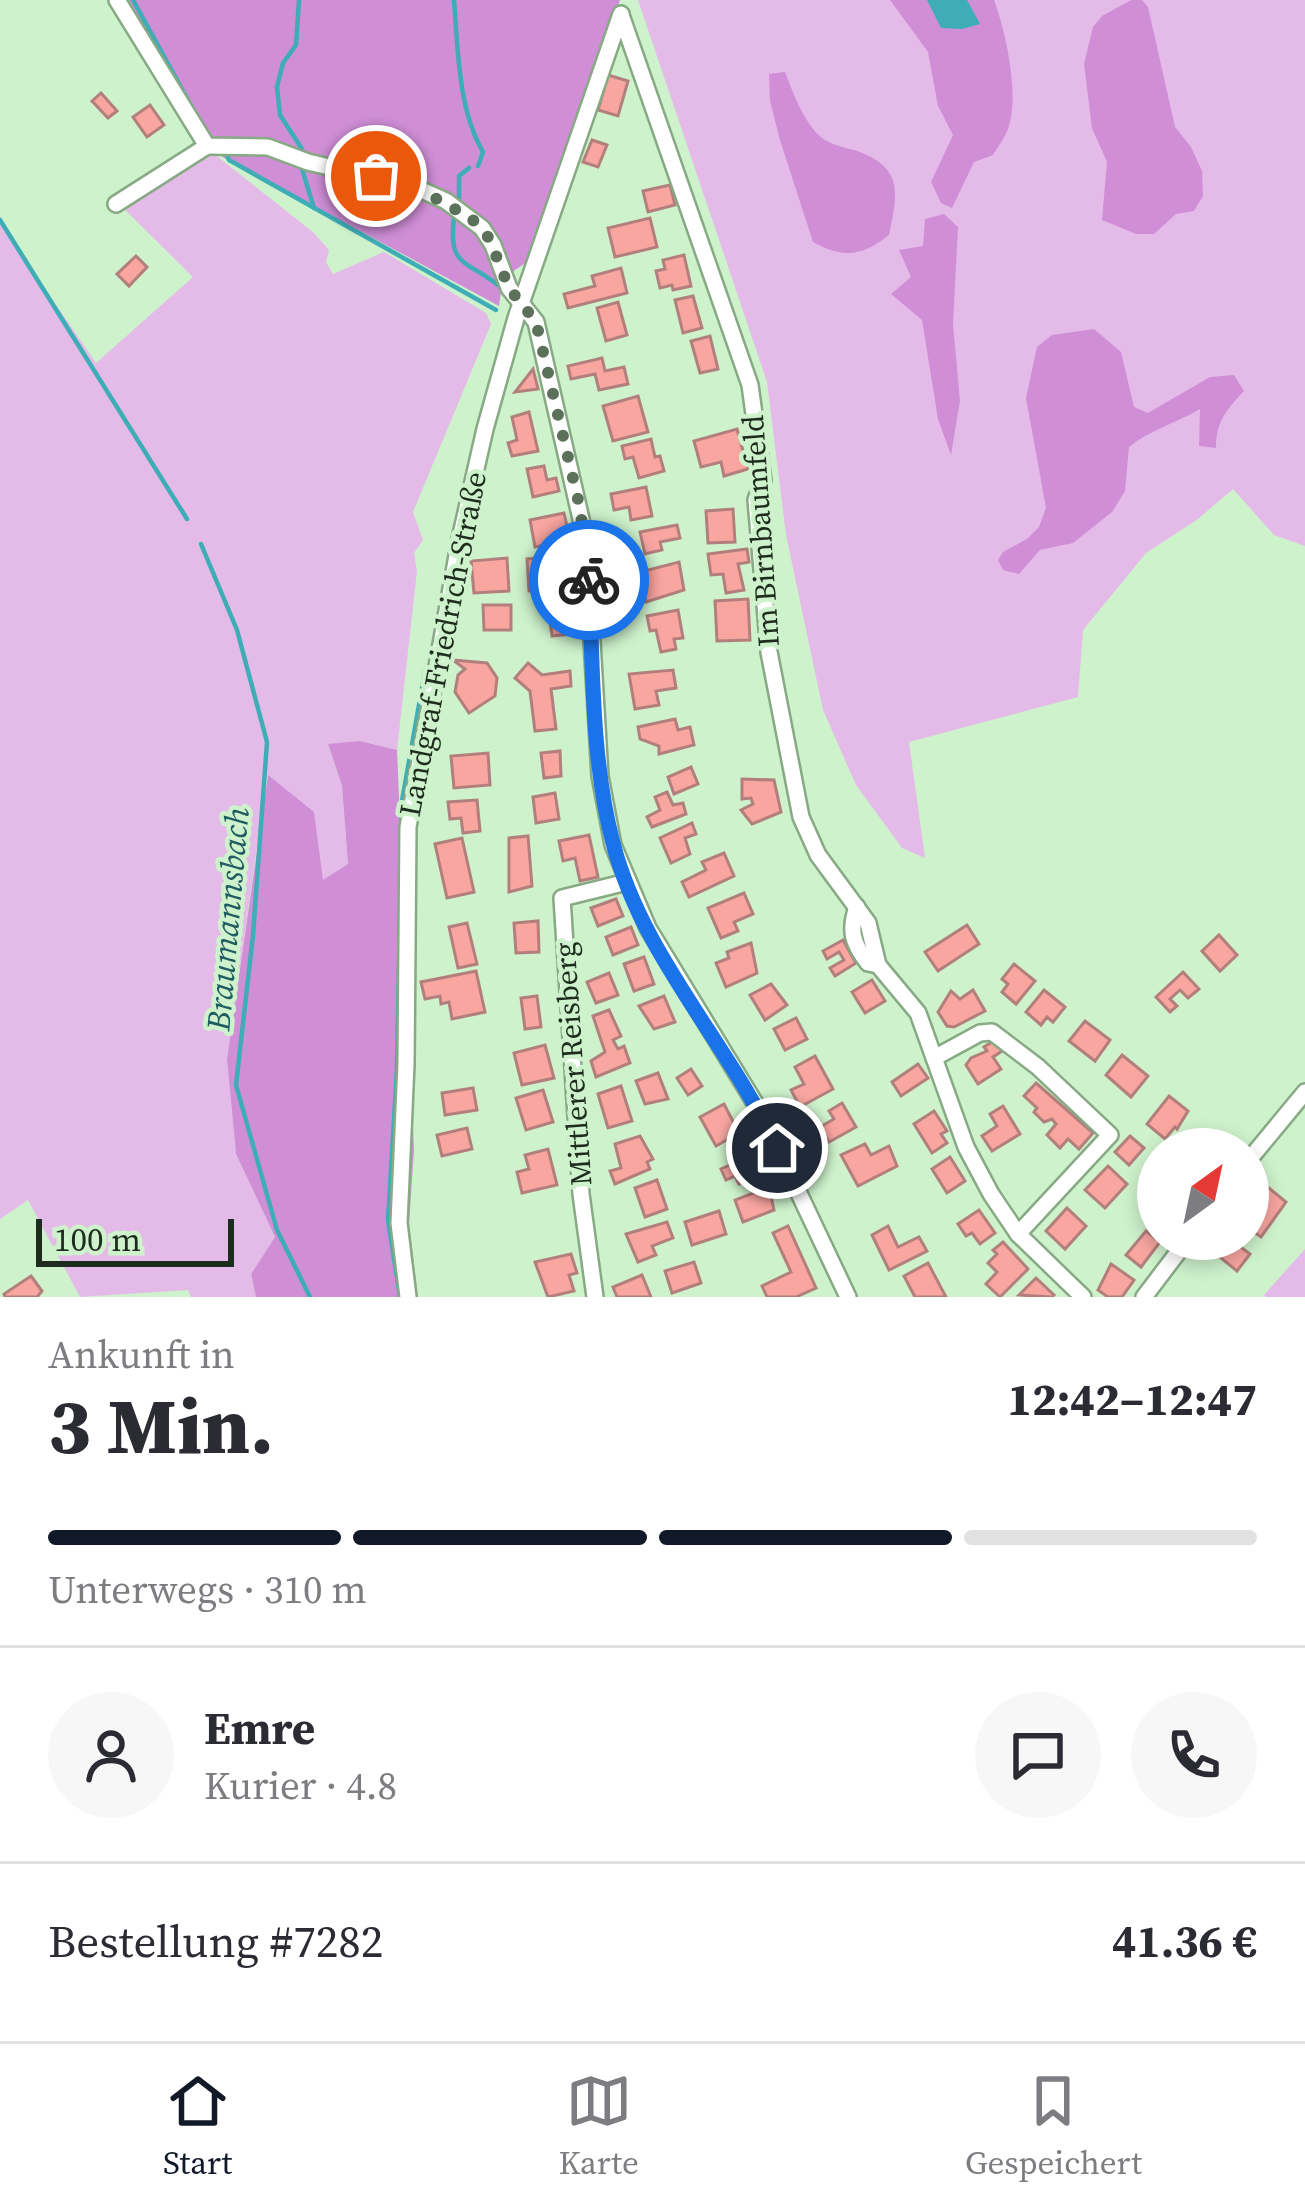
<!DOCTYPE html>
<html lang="de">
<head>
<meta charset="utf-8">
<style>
	body { margin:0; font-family:"Source Serif 4",serif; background:#f7f7f7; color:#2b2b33; height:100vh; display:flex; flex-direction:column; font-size:45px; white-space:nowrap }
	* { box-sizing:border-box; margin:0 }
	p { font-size:39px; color:#7c7c81 }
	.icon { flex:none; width:66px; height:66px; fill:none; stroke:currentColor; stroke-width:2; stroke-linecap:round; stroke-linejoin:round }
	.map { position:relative; height:1297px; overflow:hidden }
	.side { display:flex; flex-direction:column; background:#fff; flex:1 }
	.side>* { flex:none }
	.needle { width:78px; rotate:33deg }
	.controls { position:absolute; left:1137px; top:1128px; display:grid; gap:24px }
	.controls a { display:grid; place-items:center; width:132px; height:132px; border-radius:50%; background:#fff; box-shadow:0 6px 18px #0003; font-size:60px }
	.scale { position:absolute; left:36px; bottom:30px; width:198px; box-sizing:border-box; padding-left:12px; border:6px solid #1e2c1d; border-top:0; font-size:33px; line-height:42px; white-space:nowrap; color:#1e2c1d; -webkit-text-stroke:9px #cef2cc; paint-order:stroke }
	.pin { position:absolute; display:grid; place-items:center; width:102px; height:102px; color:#fff; margin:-51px; border:6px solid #fff; border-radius:50%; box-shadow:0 3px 12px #0007 }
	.courier { position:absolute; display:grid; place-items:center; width:120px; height:120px; margin:-60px; border:9px solid #1a73e8; border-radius:50%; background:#fff; color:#222; box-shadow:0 3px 15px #0007 }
	.overview em { font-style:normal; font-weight:800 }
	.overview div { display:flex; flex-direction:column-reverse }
	.overview { display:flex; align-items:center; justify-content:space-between; height:204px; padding:0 48px }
	h1 { font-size:78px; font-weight:800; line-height:90px }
	.bar { display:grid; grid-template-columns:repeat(4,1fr); gap:18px 12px; align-content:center; height:144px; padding:0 48px }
	.bar i { height:15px; border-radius:9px; background:#e1e1e2 }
	.bar .active { background:#111827 }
	.bar p { grid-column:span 4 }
	.line { display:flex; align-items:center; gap:30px; padding:0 48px; border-top:3px solid #e1e1e2 }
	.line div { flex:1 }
	.round { display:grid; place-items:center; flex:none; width:126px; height:126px; border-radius:63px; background:#f7f7f7 }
	.dock { display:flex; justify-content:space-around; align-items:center; height:168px; border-top:3px solid #e1e1e2; background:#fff; font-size:33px; color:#7c7c81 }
	.dock a { display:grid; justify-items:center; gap:6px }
	.dock .active { color:#111827 }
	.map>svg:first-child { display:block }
</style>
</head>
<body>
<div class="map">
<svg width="1305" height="1297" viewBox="0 0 1305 1297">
	<rect width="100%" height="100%" fill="#cef2cc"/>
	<g fill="#e4bbe8">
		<path d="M638,0H1305V546L1274,535L1233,489L1198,519L1146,553L1083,630L1078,697L909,742L925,858L902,848L856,785L823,710L786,535L767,382Z"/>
		<path d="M208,149L314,233L329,250L326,262L333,274L384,252L486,313L491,324L413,512L423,540L414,553L417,571L397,750L360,741L328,745L342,786L348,864L322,881L267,776L227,1059L236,1154L275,1237L251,1274L256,1297H191L188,1290L80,1297L28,1200L0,1219V216L17,248L96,363L193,277L121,206Z"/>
		<path d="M1305,1249V1297H1266L1264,1295Z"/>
	</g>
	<g fill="#cf8ed6">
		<path d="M126,0H620L527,262L503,278L499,306L208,149Z"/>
		<path d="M890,0H994C1006,33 1020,95 1008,129C1005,137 998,147 993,155L974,162L952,208L941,203L931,182L953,135L938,106L928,52Z"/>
		<path d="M1131,0H1142L1148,7L1175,127L1191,147L1202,171L1203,196L1194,211L1176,214L1154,234H1136L1102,220L1107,162L1092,128L1084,64L1093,27L1102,16Z"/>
		<path d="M785,72C793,93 804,123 822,138C831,145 847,148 857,151C905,168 897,195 889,235C863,256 843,259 813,242L780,140L770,101L769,74Z"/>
		<path d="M944,214L958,227L953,324L960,401L951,455L938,419L922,320L891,294L911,277L899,250L923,246L925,219Z"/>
		<path d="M1094,329L1121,352L1134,407L1148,413L1210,377L1234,375L1244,391C1226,410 1216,422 1216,448L1199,446L1200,409C1176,423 1150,430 1129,447L1125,491L1112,512L1073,543L1040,550L1019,574L1003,570L998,560L1003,552L1027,539L1039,527L1046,508L1026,398L1037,347L1052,335Z"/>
		<path d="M360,741L397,750L414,1150L409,1224L418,1297H256L251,1274L275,1237L236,1154L227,1059L268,775L314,812L323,880L348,864L342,786L328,744Z"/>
	</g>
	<path fill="#3eadb6" d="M927,0H967L980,24L962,29L941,28Z"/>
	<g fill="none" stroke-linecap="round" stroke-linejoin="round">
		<g stroke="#3eadb6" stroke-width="4.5">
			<path d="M133,0L194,111"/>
			<path d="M299,0L296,45L283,63L277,87L280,115L302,149"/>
			<path d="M454,0C458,50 458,109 483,152L478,166"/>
			<path d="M225,151L229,160L496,310"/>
			<path d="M302,169L314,208"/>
			<path d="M459,201V176L469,168"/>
			<path d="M454,217C448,266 464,259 498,285"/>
			<path d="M0,220L187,519"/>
			<path d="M201,544L237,630L267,742L253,935L236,1085L277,1230L310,1297"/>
			<path d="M401,825L402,801L425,671"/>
			<path d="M400,1297L388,1220L397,1070L400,914"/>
		</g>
	</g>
	<g fill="#f9a6a1" stroke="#b27f7c" stroke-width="3">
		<path d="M608,75L628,81L618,116L598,110Z"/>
		<path d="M101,93L117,111L108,118L92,101Z"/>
		<path d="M150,105L164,125L147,137L133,117Z"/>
		<path d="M592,140L607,145L598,167L583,162Z"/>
		<path d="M670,185L675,205L648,212L643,191Z"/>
		<path d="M650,218L657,247L615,257L608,228Z"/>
		<path d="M684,255L691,286L673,290L672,285L660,288L656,271L665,269L663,260Z"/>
		<path d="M136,256L147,267L129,286L117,274Z"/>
		<path d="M621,268L627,293L568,308L564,294L595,286L592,276Z"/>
		<path d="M693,296L702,328L683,333L675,300Z"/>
		<path d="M618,302L627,335L606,341L597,308Z"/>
		<path d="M710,336L718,369L700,373L691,341Z"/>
		<path d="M602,358L605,371L624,367L628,384L599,390L595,374L571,379L568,366Z"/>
		<path d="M533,369L538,389L515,392Z"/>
		<path d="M638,396L648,432L613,441L603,406Z"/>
		<path d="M529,412L538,451L512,456L508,443L517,440L512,417Z"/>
		<path d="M737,429L748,469L724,476L721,462L701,467L694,441Z"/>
		<path d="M651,439L655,457L660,456L664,471L639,478L633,457L625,459L622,446Z"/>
		<path d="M544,466L547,480L556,478L559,491L533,497L527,469Z"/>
		<path d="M646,487L652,516L631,520L629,507L614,510L611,494Z"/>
		<path d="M733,509L735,542L708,543L706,511Z"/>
		<path d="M564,513L570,540L535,547L530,520Z"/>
		<path d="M677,525L680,538L660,542L662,550L645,554L640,532Z"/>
		<path d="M747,549L749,562L738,564L744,590L726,593L723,574L711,575L708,554Z"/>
		<path d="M553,557L555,589L529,591L527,559Z"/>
		<path d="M507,558L509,591L474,593L471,561Z"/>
		<path d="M679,562L684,590L646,602L640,572Z"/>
		<path d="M567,597L572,634L552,636L547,600Z"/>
		<path d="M748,599L750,640L717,641L715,601Z"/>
		<path d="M483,605H511V630H484Z"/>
		<path d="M678,610L683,638L674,639L676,649L661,652L656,630L650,631L647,616Z"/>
		<path d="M453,660L487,663L497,678L495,696L469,713L455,692L458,675L465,669Z"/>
		<path d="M528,663L542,675L570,671L571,686L551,689L556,729L535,731L530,691L515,678Z"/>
		<path d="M673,670L676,688L656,691L659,705L635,709L629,674Z"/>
		<path d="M675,719L678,730L690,727L694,745L659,754V746L640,739L638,727Z"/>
		<path d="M560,751L561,776L544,778L541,753Z"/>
		<path d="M488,753L490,785L454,788L451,756Z"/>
		<path d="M691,767L698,784L674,794L668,777Z"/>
		<path d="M742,779L774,780L781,812L752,824L741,810L753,804L751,798L742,799Z"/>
		<path d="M667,792L673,805L683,803L686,814L652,827L647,817L660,810L655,797Z"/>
		<path d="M555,793L559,819L536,823L533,797Z"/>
		<path d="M477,800L480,831L463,833L461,818L450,819L448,802Z"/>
		<path d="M692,823L696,834L685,838L690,854L671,863L660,838Z"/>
		<path d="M589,835L598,877L580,881L575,858L563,861L559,841Z"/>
		<path d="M528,836L532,886L509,892V838Z"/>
		<path d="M462,838L474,892L447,898L435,844Z"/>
		<path d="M724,853L734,876L689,897L682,882L706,870L702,862Z"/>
		<path d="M744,893L753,914L734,922L738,931L721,938L708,908Z"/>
		<path d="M616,899L623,916L598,926L591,908Z"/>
		<path d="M538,921L539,952L516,953L514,923Z"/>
		<path d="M467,923L477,964L458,968L449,927Z"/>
		<path d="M967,925L979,944L938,971L925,952Z"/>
		<path d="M631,927L638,945L613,955L606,937Z"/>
		<path d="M1219,935L1237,955L1220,971L1202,951Z"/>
		<path d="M843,940L856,963L835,976L830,968L844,960L839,952L827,959L823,951Z"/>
		<path d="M751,943L757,973L726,987L716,963L729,958L727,952Z"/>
		<path d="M644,957L654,984L634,991L624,964Z"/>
		<path d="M1014,964L1035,981L1016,1004L1002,992L1008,984L1002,979Z"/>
		<path d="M476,971L485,1012L452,1019L449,1002L441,1004L440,996L425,999L421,982Z"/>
		<path d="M1183,972L1199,989L1188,998L1180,990L1170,999L1177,1006L1170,1012L1156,997Z"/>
		<path d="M609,973L618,995L596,1003L587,982Z"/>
		<path d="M872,980L885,1001L865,1013L852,992Z"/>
		<path d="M771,984L787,1005L765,1020L750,995Z"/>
		<path d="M973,990L985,1011L954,1027L947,1026L938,1012L951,991L960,999Z"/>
		<path d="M1044,990L1065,1007L1053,1022L1047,1017L1041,1025L1026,1012Z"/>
		<path d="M537,996L541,1027L525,1029L521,998Z"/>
		<path d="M664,996L675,1022L654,1029L639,1006Z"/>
		<path d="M609,1010L621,1036L613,1040L618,1049L624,1046L630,1063L596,1077L591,1061L605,1052L593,1016Z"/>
		<path d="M796,1018L807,1039L785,1050L774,1029Z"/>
		<path d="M1085,1021L1110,1040L1095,1061L1069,1041Z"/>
		<path d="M995,1040L1002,1051L993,1057L1001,1069L978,1084L966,1065L971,1058L987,1051L984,1047Z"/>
		<path d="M545,1045L554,1078L522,1085L514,1053Z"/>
		<path d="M1122,1055L1148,1076L1131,1097L1106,1075Z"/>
		<path d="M815,1056L833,1089L800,1107L791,1090L804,1084L795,1067Z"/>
		<path d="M918,1064L928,1078L901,1096L892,1082Z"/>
		<path d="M691,1069L702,1086L688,1095L677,1078Z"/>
		<path d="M658,1073L668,1099L645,1104L636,1081Z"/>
		<path d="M1036,1083L1093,1133L1079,1149L1068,1139L1060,1148L1047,1135L1056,1124L1052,1119L1044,1122L1034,1112L1037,1108L1024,1096Z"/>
		<path d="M621,1086L632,1121L608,1128L598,1094Z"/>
		<path d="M473,1088L477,1110L445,1115L442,1093Z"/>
		<path d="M543,1090L553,1122L526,1130L516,1098Z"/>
		<path d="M1169,1096L1188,1111L1177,1129L1175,1127L1165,1139L1147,1124Z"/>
		<path d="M842,1103L856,1127L829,1142L820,1127L834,1119L829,1111Z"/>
		<path d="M724,1104L739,1133L716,1146L700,1117Z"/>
		<path d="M1003,1106L1020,1134L992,1151L982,1136L997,1126L990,1114Z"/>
		<path d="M934,1111L947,1131L941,1134L947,1143L932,1153L914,1124Z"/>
		<path d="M467,1128L472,1149L442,1156L437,1135Z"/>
		<path d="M640,1136L653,1159L647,1162L650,1169L615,1184L610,1171L621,1168L615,1144Z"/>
		<path d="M1130,1136L1144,1148L1129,1165L1115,1152Z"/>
		<path d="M865,1144L871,1155L889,1146L897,1166L858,1186L841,1155Z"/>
		<path d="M548,1149L557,1185L522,1193L517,1172L529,1169L525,1155Z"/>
		<path d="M750,1156L756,1167L745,1171L748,1180L739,1184L735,1176L726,1180L721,1169Z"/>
		<path d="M950,1157L965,1181L947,1193L932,1169Z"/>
		<path d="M1108,1166L1127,1184L1105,1208L1085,1190Z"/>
		<path d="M657,1180L667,1209L645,1217L635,1188Z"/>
		<path d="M1260,1186L1269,1188L1286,1202L1261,1237L1248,1228L1252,1223L1248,1220V1206L1252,1209L1261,1198L1256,1194Z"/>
		<path d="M769,1187L774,1210L743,1222L735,1200Z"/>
		<path d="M1067,1208L1086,1226L1065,1249L1046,1231Z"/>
		<path d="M979,1210L995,1233L980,1244L972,1233L966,1236L958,1224Z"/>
		<path d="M719,1211L726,1234L692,1245L685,1222Z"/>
		<path d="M667,1222L673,1238L652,1246L656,1255L638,1262L626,1234Z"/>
		<path d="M788,1226L816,1288L796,1297H767L762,1286L791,1272L773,1233Z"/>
		<path d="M888,1226L898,1247L919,1237L927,1251L889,1270L872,1235Z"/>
		<path d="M1146,1231L1160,1242L1141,1267L1126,1255Z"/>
		<path d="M1218,1239H1230L1250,1254L1237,1271L1210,1249Z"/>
		<path d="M1003,1242L1028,1269L1000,1297L986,1284L997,1272L988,1263L997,1254L993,1250Z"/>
		<path d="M571,1254L577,1273L569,1275L574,1291L548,1297L535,1262Z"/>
		<path d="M694,1262L701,1283L672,1293L665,1271Z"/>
		<path d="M928,1263L946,1297H915L904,1276Z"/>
		<path d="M1111,1264L1134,1280L1122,1297H1108L1098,1290Z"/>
		<path d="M642,1275L651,1297H617L613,1287Z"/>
		<path d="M31,1276L42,1291L37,1297H5L4,1294Z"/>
		<path d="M1036,1278L1054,1295L1052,1297L1019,1295Z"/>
	</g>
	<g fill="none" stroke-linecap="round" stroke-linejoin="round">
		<defs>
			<g id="street">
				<path d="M117,0L207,146L268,147L308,162L417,188L446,201L482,228L493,245L509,288L536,322L586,541L600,776L613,845L648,928L761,1113L848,1297"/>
				<path d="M621,15L750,385L763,480L756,500L769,652L801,817L818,855L868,923L878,965"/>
				<path d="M116,204L207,146"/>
				<path d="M857,907C849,930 852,943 868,963L878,965L918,1013L966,1147L991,1194L1018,1234L1083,1297"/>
				<path d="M934,1058L980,1033L992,1032L1038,1067L1110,1135L1018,1234"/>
				<path d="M1248,1161L1305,1092"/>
				<path d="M408,1297L399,1223L406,1064L408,827L460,539L485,429L516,318L621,14"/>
				<path d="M595,1297L581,1194L562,898L627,882"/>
				<path d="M1144,1297L1188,1239"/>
			</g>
		</defs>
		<use href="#street" stroke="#87a984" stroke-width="20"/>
		<use href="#street" stroke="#fff" stroke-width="15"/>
	</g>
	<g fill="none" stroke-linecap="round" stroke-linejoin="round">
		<path stroke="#5c715a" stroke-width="12" stroke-dasharray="0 21.6" d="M376,176L417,188L471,218L489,238L509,288L536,322L580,508L589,580"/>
		<path stroke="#1a73e8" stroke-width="15" d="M589,580C593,666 591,759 613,843C642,956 729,1044 777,1148"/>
	</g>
	<g text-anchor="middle" stroke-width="9" stroke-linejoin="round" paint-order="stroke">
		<g font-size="30" fill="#1e2c1d" stroke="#cef2cc">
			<text transform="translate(761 531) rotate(-94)" y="10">Im Birnbaumfeld</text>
			<text transform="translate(443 644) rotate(-79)" y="10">Landgraf-Friedrich-Straße</text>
			<text transform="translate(573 1064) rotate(-94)" y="10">Mittlerer Reisberg</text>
		</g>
		<g font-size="33" font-style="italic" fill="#1f5c61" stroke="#cef2cc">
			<text transform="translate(227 919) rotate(-85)" y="12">Braumannsbach</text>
		</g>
	</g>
</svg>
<div class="controls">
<a><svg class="needle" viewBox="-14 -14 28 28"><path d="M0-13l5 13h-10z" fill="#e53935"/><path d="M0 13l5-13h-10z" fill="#7c7c81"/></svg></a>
</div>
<div class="scale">100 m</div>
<div class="pin" style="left:376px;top:176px;background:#ea580c"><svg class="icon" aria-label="bag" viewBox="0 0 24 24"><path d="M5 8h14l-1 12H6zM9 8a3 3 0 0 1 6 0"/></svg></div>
<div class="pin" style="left:777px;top:1148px;background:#1f2937"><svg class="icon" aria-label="home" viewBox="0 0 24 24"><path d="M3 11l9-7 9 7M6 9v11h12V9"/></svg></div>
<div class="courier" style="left:589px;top:580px"><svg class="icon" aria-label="bike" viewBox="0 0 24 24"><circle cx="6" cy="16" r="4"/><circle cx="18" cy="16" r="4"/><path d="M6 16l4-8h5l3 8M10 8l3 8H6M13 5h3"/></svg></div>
</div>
<section class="side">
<div class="overview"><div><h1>3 Min.</h1><p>Ankunft in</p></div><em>12:42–12:47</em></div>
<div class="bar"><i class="active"></i><i class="active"></i><i class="active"></i><i></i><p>Unterwegs · 310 m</p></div>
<div class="line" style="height:216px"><a class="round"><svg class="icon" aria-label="person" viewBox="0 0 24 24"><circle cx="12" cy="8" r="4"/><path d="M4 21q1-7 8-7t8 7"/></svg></a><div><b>Emre</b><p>Kurier · 4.8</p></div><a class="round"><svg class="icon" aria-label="chat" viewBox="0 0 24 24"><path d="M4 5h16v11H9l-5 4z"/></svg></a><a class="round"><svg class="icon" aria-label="phone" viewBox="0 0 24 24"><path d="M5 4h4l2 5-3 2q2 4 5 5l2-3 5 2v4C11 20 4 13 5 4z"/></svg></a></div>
<div class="line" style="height:156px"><div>Bestellung #7282</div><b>41.36 €</b></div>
</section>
<nav class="dock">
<a class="active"><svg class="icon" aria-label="home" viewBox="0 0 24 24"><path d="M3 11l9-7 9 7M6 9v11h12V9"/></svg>Start</a>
<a><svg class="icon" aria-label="map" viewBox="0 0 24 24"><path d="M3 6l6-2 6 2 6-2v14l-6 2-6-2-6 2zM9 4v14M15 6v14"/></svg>Karte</a>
<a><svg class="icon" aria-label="saved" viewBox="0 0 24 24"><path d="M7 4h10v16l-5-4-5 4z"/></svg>Gespeichert</a>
</nav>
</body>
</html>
